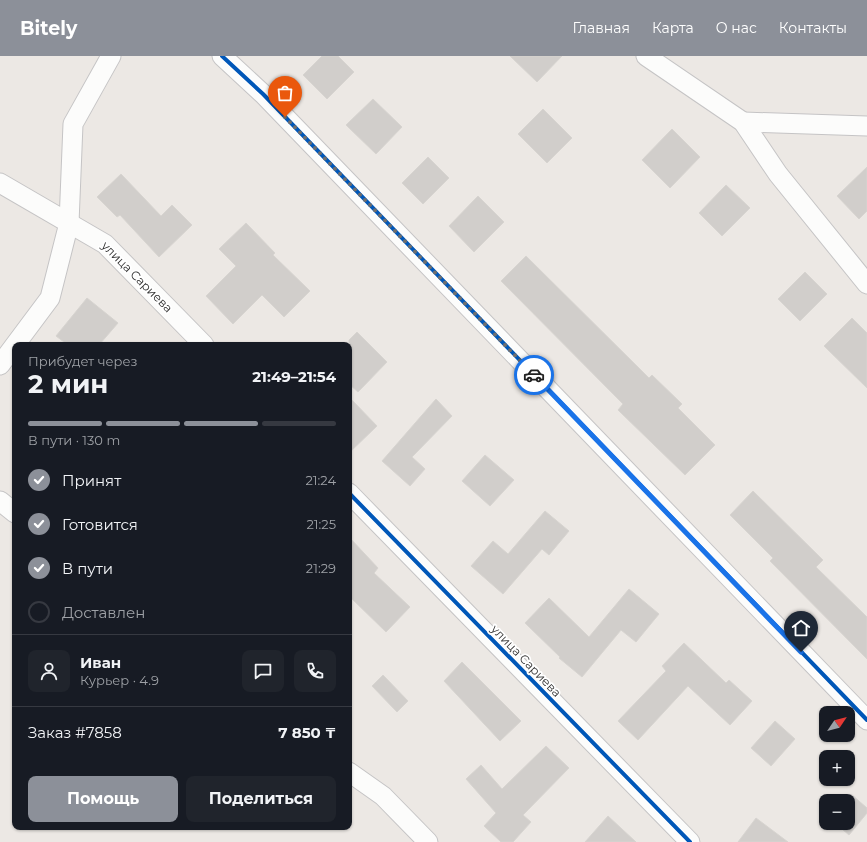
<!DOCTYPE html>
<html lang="ru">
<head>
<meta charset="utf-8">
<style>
	body { margin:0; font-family:Montserrat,sans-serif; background:#20242c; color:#f1f3f6; height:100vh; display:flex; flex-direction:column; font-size:15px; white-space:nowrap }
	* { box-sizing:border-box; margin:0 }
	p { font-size:13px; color:#9ea1a6 }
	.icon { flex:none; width:22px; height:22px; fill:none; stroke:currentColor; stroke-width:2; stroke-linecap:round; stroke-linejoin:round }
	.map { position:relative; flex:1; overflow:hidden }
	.panel { position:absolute; left:12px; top:286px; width:340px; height:488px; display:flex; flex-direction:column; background:#171b24; border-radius:8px; box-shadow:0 1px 3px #0004 }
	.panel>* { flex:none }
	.needle { width:26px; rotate:55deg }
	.tools { position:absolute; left:819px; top:650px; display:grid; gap:8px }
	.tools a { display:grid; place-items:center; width:36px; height:36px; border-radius:8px; background:#171b24; box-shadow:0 1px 3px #0004; font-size:20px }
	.pin { position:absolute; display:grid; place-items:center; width:34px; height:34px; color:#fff; margin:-41px -17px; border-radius:50% 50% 50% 0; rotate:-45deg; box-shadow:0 0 4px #0007 }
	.pin .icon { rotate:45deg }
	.courier { position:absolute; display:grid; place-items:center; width:40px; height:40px; margin:-20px; border:3px solid #1a73e8; border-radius:50%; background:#fff; color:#222; box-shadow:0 1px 5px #0007 }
	.headline em { font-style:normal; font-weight:700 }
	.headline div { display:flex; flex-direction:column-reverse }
	.headline { display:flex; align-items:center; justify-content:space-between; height:68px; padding:0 16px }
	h1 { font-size:26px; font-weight:700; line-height:30px }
	.bar { display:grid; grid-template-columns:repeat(4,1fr); gap:6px 4px; align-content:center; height:48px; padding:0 16px }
	.bar i { height:5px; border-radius:3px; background:#363941 }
	.bar .current { background:#8c9099 }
	.bar p { grid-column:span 4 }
	.line { display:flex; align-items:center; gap:10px; padding:0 16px; border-top:1px solid #363941 }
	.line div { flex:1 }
	.round { display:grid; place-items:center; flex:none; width:42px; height:42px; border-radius:8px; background:#20242c }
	ol { padding:0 16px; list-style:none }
	li { display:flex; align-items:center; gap:12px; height:44px }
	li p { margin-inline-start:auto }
	li .icon { padding:4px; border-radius:50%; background:#8c9099; color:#fff; stroke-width:4 }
	li:last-child { color:#9ea1a6 }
	li i { width:22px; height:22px; border:2px solid #363941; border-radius:50% }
	.action { display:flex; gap:8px; margin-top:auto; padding:8px 16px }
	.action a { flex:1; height:46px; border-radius:8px; background:#8c9099; color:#fff; font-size:16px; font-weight:700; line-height:46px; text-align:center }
	.action a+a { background:#20242c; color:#f1f3f6 }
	header { display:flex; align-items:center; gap:24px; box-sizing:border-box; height:56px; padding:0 20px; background:#8c9099; color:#fff }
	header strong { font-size:19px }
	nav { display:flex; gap:22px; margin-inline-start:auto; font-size:14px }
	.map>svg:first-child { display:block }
</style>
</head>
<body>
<header>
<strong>Bitely</strong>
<nav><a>Главная</a><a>Карта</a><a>О нас</a><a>Контакты</a></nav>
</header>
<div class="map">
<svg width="867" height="786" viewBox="0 0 867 786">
	<rect width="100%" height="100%" fill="#ece8e4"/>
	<g fill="#d1cecb" stroke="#d7d4d0">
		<path d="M322,0H338L354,16L327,43L303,19Z"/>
		<path d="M510,0H562L537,26Z"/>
		<path d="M373,43L402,71L376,98L346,69Z"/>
		<path d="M543,53L572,82L547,107L518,78Z"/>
		<path d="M672,73L700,101L670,132L642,104Z"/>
		<path d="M428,101L449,122L423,148L402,127Z"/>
		<path d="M867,111V155L859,163L837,140Z"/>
		<path d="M121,118L161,160L172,149L192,169L159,201L120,159L117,161L97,141Z"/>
		<path d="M726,129L750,152L722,180L699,157Z"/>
		<path d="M478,140L504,166L474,196L449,170Z"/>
		<path d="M246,167L275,197L273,199L310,235L284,261L262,239L233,268L206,240L236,210L219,193Z"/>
		<path d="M526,200L649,322L652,319L682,348L678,352L715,389L685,419L618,354L623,348L501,225Z"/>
		<path d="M805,216L827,238L800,265L778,243Z"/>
		<path d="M87,242L118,267L99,289H68L56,280Z"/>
		<path d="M852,262L867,277V332L824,290Z"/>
		<path d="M357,276L387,306L358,336L349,328V284Z"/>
		<path d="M349,341L377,370L349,397Z"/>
		<path d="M436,343L452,360L412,401L425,413L410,430L382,405Z"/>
		<path d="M485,399L514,424L490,450L462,425Z"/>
		<path d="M753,435L823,504L816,511L867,561V603L770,505L773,502L730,459Z"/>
		<path d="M545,455L569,475L549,499L542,493L503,538L471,510L493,485L508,498Z"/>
		<path d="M349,481L378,512L374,517L410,551L386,576L349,540Z"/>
		<path d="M629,533L659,558L636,586L621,574L582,621L559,602L560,601L525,567L549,542L589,581Z"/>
		<path d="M684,587L726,627L729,624L752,645L730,669L688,630L638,684L618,665L666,615L662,610Z"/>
		<path d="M462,606L521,665L500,685L444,625Z"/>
		<path d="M383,619L408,645L397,656L372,630Z"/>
		<path d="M775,665L795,683L771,710L751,692Z"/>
		<path d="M546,690L569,712L523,759L531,766L513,786H501L484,770L496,757L466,723L481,709L502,733Z"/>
		<path d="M851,738L867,752V757L849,779L835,767H848V745H845Z"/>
		<path d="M608,760L636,786H585Z"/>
		<path d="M756,762L788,786H738Z"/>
	</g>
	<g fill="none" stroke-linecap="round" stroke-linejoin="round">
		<defs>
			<g id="street">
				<path d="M222,0L263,38L867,664"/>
				<path d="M646,0L743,66L778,118L867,228"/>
				<path d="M743,66L867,70"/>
				<path d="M0,127L105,188L204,289"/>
				<path d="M0,309L50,242L69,167L73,68L111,0"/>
				<path d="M349,437L690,786"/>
				<path d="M0,445L15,457"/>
				<path d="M349,716L383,740L428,786"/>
			</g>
		</defs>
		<use href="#street" stroke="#c5c4c5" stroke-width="21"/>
		<use href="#street" stroke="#fcfcfb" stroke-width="19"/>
		<defs>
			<g id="cycleway">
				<path d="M222,0L263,38L867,664"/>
				<path d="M349,437L690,786"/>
			</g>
		</defs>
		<use href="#cycleway" stroke="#fff" stroke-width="6"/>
		<use href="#cycleway" stroke="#0057b8" stroke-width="4"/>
	</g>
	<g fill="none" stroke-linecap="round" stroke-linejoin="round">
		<path stroke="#706f6e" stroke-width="4" stroke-dasharray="0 7.2" d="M285,61L534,319"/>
		<path stroke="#1a73e8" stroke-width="5" d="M534,319L801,596"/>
	</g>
	<g text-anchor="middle" stroke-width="3.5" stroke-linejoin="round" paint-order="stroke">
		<g font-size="12" fill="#2e2e2e" stroke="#fff">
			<text transform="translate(137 221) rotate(45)" y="4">улица Сариева</text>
			<text transform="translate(526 605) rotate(46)" y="4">улица Сариева</text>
		</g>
	</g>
</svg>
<div class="tools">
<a><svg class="needle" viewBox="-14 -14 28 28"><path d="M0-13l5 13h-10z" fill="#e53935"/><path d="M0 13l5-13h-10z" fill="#9ea1a6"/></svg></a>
<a>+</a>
<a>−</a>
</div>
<div class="pin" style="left:285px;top:61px;background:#ea580c"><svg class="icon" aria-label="bag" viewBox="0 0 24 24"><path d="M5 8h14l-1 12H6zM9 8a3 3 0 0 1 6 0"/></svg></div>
<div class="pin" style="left:801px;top:596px;background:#1f2937"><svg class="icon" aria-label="home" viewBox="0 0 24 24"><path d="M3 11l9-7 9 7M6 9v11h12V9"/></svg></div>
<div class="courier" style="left:534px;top:319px"><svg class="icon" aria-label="car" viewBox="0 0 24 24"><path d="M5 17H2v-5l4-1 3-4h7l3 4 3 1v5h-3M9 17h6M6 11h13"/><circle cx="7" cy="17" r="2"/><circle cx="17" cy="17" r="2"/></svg></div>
<section class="panel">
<div class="headline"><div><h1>2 мин</h1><p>Прибудет через</p></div><em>21:49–21:54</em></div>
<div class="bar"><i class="current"></i><i class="current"></i><i class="current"></i><i></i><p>В пути · 130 m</p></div>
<ol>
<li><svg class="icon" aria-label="check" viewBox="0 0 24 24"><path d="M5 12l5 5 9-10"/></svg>Принят<p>21:24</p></li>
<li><svg class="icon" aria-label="check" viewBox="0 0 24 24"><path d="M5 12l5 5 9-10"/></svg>Готовится<p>21:25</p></li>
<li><svg class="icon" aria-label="check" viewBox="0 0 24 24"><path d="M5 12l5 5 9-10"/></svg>В пути<p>21:29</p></li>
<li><i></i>Доставлен</li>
</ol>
<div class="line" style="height:72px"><a class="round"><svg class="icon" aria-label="person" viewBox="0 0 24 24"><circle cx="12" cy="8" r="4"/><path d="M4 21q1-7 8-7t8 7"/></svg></a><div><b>Иван</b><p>Курьер · 4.9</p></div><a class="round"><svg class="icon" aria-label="chat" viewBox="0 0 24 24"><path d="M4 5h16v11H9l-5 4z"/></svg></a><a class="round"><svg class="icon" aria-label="phone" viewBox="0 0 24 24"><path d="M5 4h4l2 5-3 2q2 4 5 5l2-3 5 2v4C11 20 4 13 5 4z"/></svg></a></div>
<div class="line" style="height:52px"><div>Заказ #7858</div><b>7 850 ₸</b></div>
<div class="action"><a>Помощь</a><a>Поделиться</a></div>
</section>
</div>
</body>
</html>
